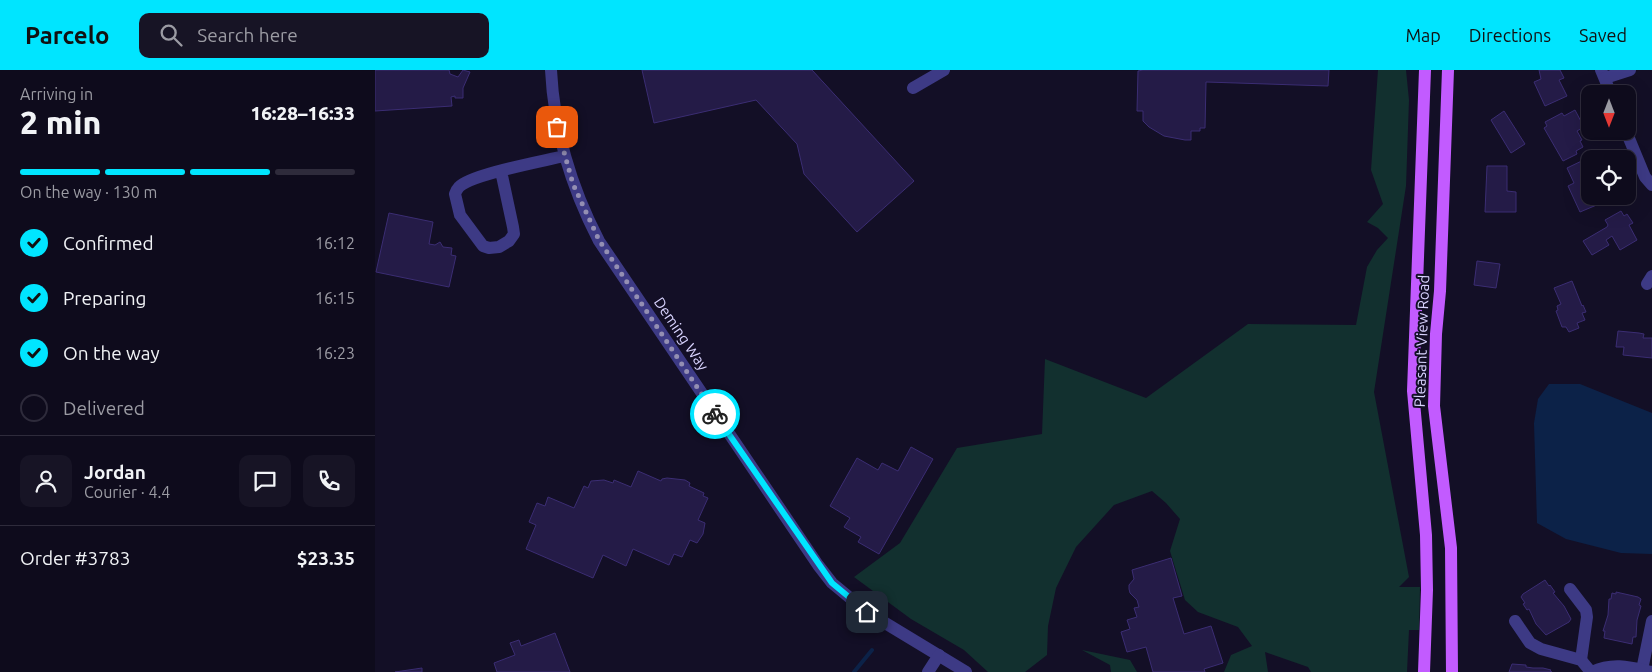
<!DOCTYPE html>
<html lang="en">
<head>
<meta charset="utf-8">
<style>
	body { margin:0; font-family:Ubuntu,sans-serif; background:#171425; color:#f1f3f6; height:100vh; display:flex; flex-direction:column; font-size:19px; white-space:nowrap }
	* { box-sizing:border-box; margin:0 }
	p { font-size:16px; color:#9b9ba3 }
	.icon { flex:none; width:28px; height:28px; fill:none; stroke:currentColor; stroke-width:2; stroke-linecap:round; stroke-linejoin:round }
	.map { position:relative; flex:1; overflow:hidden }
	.side { display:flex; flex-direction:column; background:#0e0b1c; width:375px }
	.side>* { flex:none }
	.needle { width:32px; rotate:180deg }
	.fabs { position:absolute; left:1206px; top:15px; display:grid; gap:10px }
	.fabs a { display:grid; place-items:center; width:55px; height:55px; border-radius:10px; background:#0e0b1c; box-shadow:0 5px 20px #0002,0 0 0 1px #2e2b3b; font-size:25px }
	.pin { position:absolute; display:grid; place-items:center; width:42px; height:42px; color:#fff; margin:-21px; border-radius:10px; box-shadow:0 2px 8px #0006 }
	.courier { position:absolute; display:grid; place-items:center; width:50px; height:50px; margin:-25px; border:4px solid #00e5ff; border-radius:50%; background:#fff; color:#222; box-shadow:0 1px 6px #0007 }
	.headline em { font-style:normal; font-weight:800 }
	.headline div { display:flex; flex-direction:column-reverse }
	.headline { display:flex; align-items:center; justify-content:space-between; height:85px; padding:0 20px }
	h1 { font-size:32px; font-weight:800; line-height:38px }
	.bar { display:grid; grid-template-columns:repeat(4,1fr); gap:8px 5px; align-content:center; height:60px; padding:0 20px }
	.bar i { height:6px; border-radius:4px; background:#2e2b3b }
	.bar .on { background:#00e5ff }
	.bar p { grid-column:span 4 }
	.line { display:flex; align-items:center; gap:12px; padding:0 20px; border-top:1px solid #2e2b3b }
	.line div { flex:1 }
	.round { display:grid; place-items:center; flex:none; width:52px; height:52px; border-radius:10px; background:#171425 }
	ol { padding:0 20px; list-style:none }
	li { display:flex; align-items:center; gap:15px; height:55px }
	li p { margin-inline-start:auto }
	li .icon { padding:5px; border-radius:50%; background:#00e5ff; color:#111; stroke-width:4 }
	li:last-child { color:#9b9ba3 }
	li i { width:28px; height:28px; border:2px solid #2e2b3b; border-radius:50% }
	header { display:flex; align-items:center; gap:30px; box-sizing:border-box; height:70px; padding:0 25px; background:#00e5ff; color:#111 }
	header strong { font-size:24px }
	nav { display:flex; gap:28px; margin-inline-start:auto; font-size:18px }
	.search { width:350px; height:45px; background:#171425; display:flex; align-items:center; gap:12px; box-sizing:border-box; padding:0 18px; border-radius:10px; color:#9b9ba3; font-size:19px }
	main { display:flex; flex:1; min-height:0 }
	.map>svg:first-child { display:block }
</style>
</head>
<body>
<header>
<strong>Parcelo</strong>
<div class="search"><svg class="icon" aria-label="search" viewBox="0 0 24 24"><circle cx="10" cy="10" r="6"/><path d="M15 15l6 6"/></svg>Search here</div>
<nav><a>Map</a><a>Directions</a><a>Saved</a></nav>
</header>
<main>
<section class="side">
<div class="headline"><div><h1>2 min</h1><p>Arriving in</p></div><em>16:28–16:33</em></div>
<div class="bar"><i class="on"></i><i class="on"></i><i class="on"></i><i></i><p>On the way · 130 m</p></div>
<ol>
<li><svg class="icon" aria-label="check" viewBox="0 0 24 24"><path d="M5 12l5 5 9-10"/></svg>Confirmed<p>16:12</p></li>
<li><svg class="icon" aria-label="check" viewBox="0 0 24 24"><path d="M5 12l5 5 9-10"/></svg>Preparing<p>16:15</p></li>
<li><svg class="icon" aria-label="check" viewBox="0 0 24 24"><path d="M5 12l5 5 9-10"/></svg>On the way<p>16:23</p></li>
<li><i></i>Delivered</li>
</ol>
<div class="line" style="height:90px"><a class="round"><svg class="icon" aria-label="person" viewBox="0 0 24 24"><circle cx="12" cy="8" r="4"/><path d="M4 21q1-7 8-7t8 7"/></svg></a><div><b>Jordan</b><p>Courier · 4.4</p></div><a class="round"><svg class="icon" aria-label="chat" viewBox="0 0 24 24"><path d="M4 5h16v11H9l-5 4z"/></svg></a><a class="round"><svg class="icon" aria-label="phone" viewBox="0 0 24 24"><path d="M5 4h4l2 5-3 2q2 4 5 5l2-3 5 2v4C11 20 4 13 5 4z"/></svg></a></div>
<div class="line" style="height:65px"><div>Order #3783</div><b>$23.35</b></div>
</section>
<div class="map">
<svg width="1277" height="602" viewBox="0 0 1277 602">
	<rect width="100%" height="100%" fill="#130f26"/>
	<g fill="#12302f">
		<path d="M1003,0H1031L1034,30L1031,116L999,322L1034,507L1024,517H1045L1044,560H1034L1032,602H936L933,597L890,582L893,602H849L856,585L877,576L863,557L823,542L810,530L795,481L805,449L791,433L777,421L739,435L701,477L681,518L673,556L672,585L650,602H613L589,580L536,549L479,507L525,473L582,378L667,364L670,289L771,328L873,254L981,255L992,197L1002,180L1013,168L1003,158L992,152L1008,134L996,100Z"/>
		<path d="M707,580L755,590L762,602H736L735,595Z"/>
	</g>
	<path fill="#0c2248" d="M1174,314H1205L1277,343V484L1246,483L1191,469L1162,453L1159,353L1163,329Z"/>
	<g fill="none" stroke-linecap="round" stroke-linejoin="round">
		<path stroke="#0c2248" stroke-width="4" d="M479,602L497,580"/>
	</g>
	<g fill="#241b47" stroke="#3b2d73">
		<path d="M0,0H74L75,4L83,7L88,0L95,2L88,18V28H80V26L76,27L77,36L0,41Z"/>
		<path d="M267,0H437L539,111L482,162L429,104L422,74L381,30L279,53Z"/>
		<path d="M768,0H954L953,16L831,12L830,58H825V61H816V70H810L789,66L774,57L768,51V41H762L763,1Z"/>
		<path d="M1164,0H1185L1189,8L1184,10L1192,26L1170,36L1159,12L1166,9Z"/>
		<path d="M1200,40L1209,57L1202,61L1207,70L1205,71L1208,77L1201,81L1202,84L1188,91L1169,58L1172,56L1170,52L1187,43L1189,46Z"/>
		<path d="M1129,41L1150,74L1136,83L1116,50Z"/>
		<path d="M1215,87V126H1227L1228,128L1222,131L1224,134L1205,142L1193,116L1199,113L1192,98Z"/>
		<path d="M1112,96H1132V121L1141,122V142H1110Z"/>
		<path d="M1246,141L1249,146L1252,144L1258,153L1254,155L1262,170L1245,180L1237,166L1231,170L1234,175L1217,185L1208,171L1232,157L1233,155L1230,150Z"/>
		<path d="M14,143L58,152L54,174L60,175L65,172L68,177L77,178L76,185L81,186L74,217L1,202Z"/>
		<path d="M1102,191L1125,194L1121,218L1099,215Z"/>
		<path d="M1197,211L1207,236L1208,235L1211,242L1207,243L1210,250L1202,253L1204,258L1194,262L1191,257H1187L1181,241L1183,240L1182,236L1186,234L1179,218Z"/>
		<path d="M1243,261L1264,263L1269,264L1268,268H1277V288L1248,285L1249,277H1241Z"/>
		<path d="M536,377L558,389L504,484L483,472L486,467L469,457L475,448L455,436L482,388L503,400L507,393L523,401Z"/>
		<path d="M263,401L286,411L287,409L292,408L310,410L315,413L314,416L329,423L328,426L333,428L323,450L330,453L328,464L322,473L315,470L307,487L299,484L294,495L258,479L251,496L228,485L218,508L151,479L161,455L154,452L162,433L170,436L173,427L199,438L209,416L213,418L216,411L229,410L238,413L239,410L256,417Z"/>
		<path d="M796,488L807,526L798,528L809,564L836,556L848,593L829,599L830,602H778L771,577L752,582L746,562L755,559L752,550L762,547L759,538L764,537L762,530L755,523L754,519V515L759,509L757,500Z"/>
		<path d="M1170,510L1174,516L1175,515L1180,522L1178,523L1189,536L1196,549L1194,552L1171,565L1161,554L1154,539L1152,540L1148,534L1150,533L1146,527L1148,524Z"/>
		<path d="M1241,522L1263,527L1266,529L1264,535L1266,536L1262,550L1261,567H1258L1257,574L1229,568L1230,561H1228L1233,545L1234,529H1236L1237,523L1241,524Z"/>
		<path d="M180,563L195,602H122L119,593L140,585L135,573L144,570L146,576Z"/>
		<path d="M1137,594L1151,595V597L1158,598H1168L1176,600L1175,601L1177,602H1134Z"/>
		<path d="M47,598V602H20Z"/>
	</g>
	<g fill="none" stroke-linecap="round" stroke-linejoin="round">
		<g stroke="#3d3a85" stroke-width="12">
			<path d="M176,0C179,61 196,117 224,171L443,495L457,513L492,542L591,602"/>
			<path d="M1226,0L1236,24"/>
			<path d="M1230,8L1255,0"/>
			<path d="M538,18L569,0"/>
			<path d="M1251,61L1270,107L1277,115"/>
			<path d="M126,101L138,157L139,164L134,171L124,177L114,178L108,176L85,145L80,124C81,121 82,119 84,117C96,104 169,91 189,86"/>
			<path d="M1272,214L1277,206"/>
			<path d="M1195,519L1211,540L1212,547L1206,590"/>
			<path d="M1140,551L1155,573L1166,579L1206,590L1216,602"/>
			<path d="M1267,600L1277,551"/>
			<path d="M553,602L564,585"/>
			<path d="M1217,602C1238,592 1255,597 1277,602"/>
		</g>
		<g stroke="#c25bff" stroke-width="12">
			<path d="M1073,0L1065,221L1061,264L1059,336L1076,478L1077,602"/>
			<path d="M1049,602L1052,520L1051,465L1038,321L1050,0"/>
		</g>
	</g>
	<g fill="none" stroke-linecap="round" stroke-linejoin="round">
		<path stroke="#948fb3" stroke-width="5" stroke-dasharray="0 9" d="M182,57L198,114L224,170L340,344"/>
		<path stroke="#00e5ff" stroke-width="6" d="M340,344L457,513L492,542"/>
	</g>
	<g text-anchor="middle" stroke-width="4" stroke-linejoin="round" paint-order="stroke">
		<g font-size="15" fill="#d9d4ff" stroke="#130f26">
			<text transform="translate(306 264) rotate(56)" y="5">Deming Way</text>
			<text transform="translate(1047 271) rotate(-88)" y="5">Pleasant View Road</text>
		</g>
	</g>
</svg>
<div class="fabs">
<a><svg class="needle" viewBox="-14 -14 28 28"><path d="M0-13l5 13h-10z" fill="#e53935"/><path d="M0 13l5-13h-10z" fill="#9b9ba3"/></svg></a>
<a><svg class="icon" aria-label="locate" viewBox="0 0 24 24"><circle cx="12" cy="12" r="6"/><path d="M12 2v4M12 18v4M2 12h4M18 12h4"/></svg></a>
</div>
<div class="pin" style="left:182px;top:57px;background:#ea580c"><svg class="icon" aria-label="bag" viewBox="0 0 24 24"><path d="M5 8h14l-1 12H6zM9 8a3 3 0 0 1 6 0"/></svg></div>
<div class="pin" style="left:492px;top:542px;background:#1f2937"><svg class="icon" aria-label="home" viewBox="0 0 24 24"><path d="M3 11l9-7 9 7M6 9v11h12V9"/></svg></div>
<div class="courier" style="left:340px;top:344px"><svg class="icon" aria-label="bike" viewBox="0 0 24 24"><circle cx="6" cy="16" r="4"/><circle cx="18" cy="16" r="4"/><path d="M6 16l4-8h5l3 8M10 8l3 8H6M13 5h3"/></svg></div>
</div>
</main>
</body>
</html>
